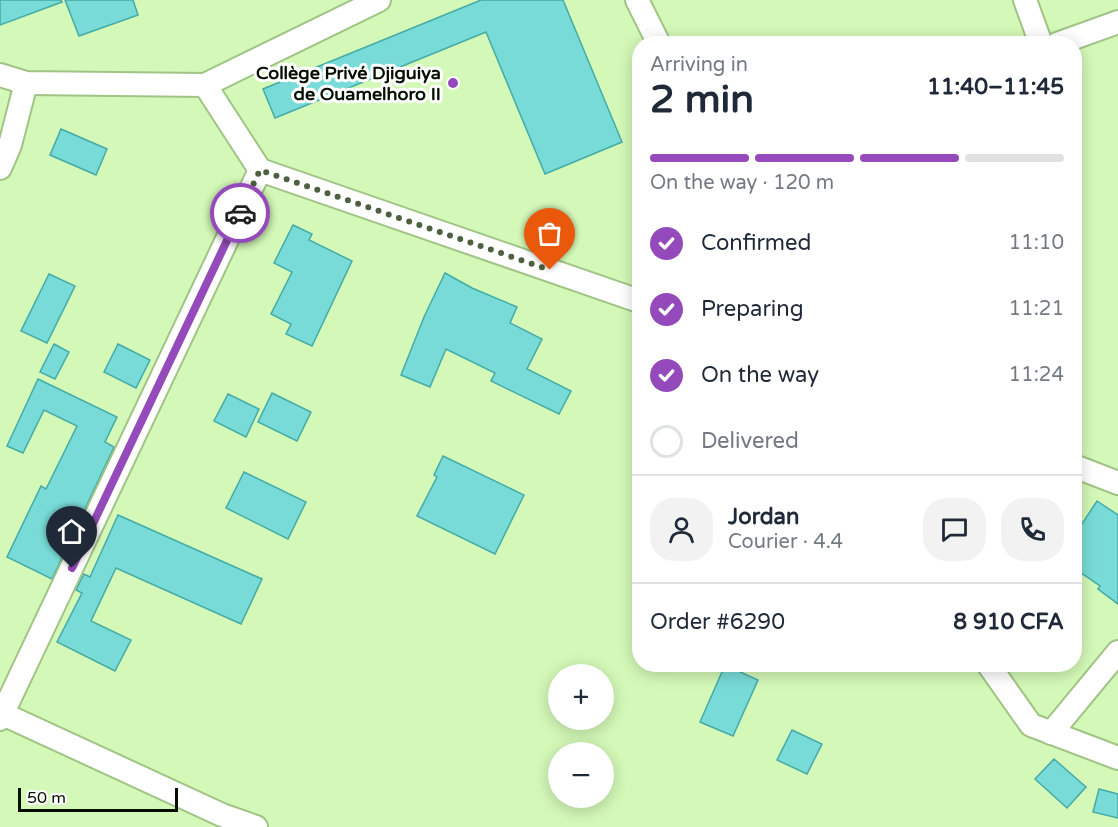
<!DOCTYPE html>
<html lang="en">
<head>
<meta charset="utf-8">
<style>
	body { margin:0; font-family:"Varela Round",sans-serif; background:#f2f2f3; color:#1f2937; height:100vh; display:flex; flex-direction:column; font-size:22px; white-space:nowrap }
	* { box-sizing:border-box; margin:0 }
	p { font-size:20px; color:#747a83 }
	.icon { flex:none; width:33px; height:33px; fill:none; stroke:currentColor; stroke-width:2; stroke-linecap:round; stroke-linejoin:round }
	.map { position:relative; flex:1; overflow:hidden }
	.side { position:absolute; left:632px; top:36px; width:450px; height:636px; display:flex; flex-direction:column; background:#fff; border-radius:24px; box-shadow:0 3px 15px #0003 }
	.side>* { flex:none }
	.tools { position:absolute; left:548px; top:664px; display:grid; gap:12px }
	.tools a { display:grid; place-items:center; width:66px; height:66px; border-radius:50%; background:#fff; box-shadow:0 3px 15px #0003; font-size:30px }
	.scale { position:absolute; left:18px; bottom:15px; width:160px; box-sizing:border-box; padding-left:6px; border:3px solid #050f00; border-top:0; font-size:16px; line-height:21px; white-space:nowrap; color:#050f00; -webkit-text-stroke:4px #fff; paint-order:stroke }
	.pin { position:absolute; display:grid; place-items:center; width:51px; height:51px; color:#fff; margin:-62px -26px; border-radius:50% 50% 50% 0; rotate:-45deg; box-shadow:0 0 6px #0007 }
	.pin .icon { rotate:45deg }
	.courier { position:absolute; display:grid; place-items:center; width:60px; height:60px; margin:-30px; border:4px solid #954abc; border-radius:50%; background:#fff; color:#222; box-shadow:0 2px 8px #0007 }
	.headline em { font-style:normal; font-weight:800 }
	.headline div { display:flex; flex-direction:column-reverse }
	.headline { display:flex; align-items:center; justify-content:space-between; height:102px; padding:0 18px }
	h1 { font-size:39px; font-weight:800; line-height:45px }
	.bar { display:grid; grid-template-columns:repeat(4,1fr); gap:9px 6px; align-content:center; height:72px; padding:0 18px }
	.bar i { height:8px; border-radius:4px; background:#e0e1e3 }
	.bar .selected { background:#954abc }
	.bar p { grid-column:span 4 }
	.line { display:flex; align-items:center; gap:15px; padding:0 18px; border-top:2px solid #e0e1e3 }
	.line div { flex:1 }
	.round { display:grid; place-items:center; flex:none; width:63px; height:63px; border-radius:24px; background:#f2f2f3 }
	ol { padding:0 18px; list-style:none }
	li { display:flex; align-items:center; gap:18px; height:66px }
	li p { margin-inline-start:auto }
	li .icon { padding:6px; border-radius:50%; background:#954abc; color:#fff; stroke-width:4 }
	li:last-child { color:#747a83 }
	li i { width:33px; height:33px; border:3px solid #e0e1e3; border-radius:50% }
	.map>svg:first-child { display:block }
</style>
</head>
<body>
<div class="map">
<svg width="1118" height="827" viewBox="0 0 1118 827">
	<rect width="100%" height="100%" fill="#d3f8b7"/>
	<g fill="#78dbd7" stroke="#44aba7" stroke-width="1.5">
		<path d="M0,0H61L62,2L0,25Z"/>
		<path d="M65,0H133L138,15L79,36Z"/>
		<path d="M481,0H563L622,142L545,174L486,32L275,118L263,89Z"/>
		<path d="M61,129L107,149L96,175L50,155Z"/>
		<path d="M293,225L312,234L309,240L352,261L312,346L286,334L291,324L271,314L292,272L274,263Z"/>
		<path d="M445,273L472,288L517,307L510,323L542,339L527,369L571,391L559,414L491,381L495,373L446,349L430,387L401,375L424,317Z"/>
		<path d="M49,274L75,286L47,343L21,331Z"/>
		<path d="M54,344L69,352L55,379L40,372Z"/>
		<path d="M118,344L150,360L136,388L104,372Z"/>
		<path d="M38,379L117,417L105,442L114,447L52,579L7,557L41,486L46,489L77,426L44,410L23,453L7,446Z"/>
		<path d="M272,393L311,412L297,441L258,422Z"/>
		<path d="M228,394L259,409L246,437L214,421Z"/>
		<path d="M443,456L524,495L495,554L417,516L437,477L434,475Z"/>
		<path d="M244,472L306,502L288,539L226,508Z"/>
		<path d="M1097,501L1118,515V604L1098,589L1100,586L1074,568V536Z"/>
		<path d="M118,515L262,579L241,624L116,568L91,621L131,640L115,671L57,642L82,593L76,590L84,574L90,577Z"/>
		<path d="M725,665L758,680L733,736L700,722Z"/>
		<path d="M792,730L822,744L807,774L777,760Z"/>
		<path d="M1054,759L1086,787L1067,808L1035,779Z"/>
		<path d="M1099,789L1118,794V818L1093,812Z"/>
	</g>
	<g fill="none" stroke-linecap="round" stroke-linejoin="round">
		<defs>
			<g id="minor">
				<path d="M637,0L659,44"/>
				<path d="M1025,0L1041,44"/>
				<path d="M1057,44L1118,22"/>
				<path d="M0,75L26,83L205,85L260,170L639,301"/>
				<path d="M205,85L379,0"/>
				<path d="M0,168L10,145L26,83"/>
				<path d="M1074,466L1118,483"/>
				<path d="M988,664L1031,725L1118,758"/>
				<path d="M3,714L222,815L256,827"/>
				<path d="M0,719L260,170"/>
				<path d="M1051,733L1118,652"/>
			</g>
		</defs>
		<use href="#minor" stroke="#a0c485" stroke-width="26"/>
		<use href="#minor" stroke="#fff" stroke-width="22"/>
	</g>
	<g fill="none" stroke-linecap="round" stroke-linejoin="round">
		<path stroke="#4d6140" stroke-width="6" stroke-dasharray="0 10.8" d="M240,213L260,170L550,270"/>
		<path stroke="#954abc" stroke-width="8" d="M72,568L240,213"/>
	</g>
	<circle fill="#954abc" stroke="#fff" stroke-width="2" cx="453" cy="83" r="6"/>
	<g text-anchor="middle" stroke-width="6" stroke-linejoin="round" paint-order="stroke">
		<g font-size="18" font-weight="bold" fill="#050f00" stroke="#fff" text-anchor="end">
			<text x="441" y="79">Collège Privé Djiguiya<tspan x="441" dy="21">de Ouamelhoro II</tspan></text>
		</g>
	</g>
</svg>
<div class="tools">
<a>+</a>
<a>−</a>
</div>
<div class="scale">50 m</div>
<div class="pin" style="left:550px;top:270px;background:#ea580c"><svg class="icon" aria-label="bag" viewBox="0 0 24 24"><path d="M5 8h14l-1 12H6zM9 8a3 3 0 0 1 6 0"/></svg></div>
<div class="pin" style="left:72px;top:568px;background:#1f2937"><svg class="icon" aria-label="home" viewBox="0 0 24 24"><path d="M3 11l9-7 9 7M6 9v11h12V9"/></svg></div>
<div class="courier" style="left:240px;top:213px"><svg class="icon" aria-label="car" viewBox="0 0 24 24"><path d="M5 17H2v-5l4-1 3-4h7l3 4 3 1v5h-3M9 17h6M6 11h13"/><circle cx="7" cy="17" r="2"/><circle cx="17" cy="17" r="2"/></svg></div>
<section class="side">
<div class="headline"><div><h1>2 min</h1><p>Arriving in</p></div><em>11:40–11:45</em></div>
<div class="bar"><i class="selected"></i><i class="selected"></i><i class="selected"></i><i></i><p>On the way · 120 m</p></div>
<ol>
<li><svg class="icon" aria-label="check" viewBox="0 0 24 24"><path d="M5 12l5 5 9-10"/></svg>Confirmed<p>11:10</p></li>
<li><svg class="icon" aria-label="check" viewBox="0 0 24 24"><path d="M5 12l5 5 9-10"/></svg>Preparing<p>11:21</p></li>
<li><svg class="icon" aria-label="check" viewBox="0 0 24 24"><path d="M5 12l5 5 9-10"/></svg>On the way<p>11:24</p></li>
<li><i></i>Delivered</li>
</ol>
<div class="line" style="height:108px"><a class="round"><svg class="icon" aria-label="person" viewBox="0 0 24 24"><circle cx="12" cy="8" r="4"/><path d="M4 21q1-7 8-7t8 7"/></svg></a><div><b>Jordan</b><p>Courier · 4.4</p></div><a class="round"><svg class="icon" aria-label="chat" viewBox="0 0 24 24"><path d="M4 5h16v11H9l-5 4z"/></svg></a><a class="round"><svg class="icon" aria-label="phone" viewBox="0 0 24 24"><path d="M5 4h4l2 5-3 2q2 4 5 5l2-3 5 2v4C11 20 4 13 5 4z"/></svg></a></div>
<div class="line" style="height:78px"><div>Order #6290</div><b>8 910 CFA</b></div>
</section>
</div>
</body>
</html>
